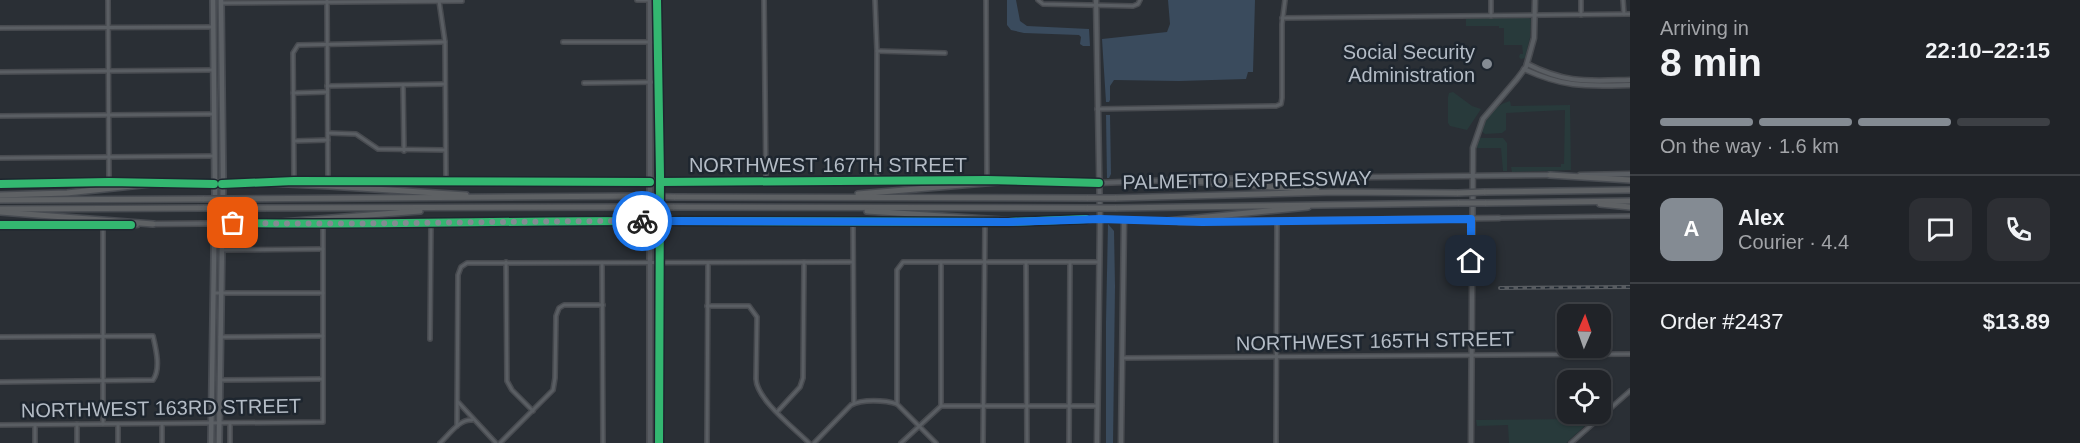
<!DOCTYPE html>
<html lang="en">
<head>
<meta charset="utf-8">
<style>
	body { margin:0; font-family:Helvetica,sans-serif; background:#2d2f34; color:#f1f3f6; height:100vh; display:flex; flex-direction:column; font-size:22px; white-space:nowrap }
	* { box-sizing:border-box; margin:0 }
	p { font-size:20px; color:#a2a4a8 }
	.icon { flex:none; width:33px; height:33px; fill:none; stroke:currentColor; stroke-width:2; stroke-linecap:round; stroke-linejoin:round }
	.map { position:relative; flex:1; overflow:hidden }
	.drawer { display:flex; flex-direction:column; background:#202328; width:450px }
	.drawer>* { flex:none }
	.needle { width:39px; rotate:2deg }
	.controls { position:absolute; left:1557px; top:304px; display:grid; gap:12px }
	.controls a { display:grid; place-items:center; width:54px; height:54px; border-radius:12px; background:#202328; box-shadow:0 2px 4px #0004,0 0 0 2px #3d4045; font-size:30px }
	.pin { position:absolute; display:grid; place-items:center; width:51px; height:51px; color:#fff; margin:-26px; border-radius:12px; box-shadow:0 3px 9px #0006 }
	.courier { position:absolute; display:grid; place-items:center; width:60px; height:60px; margin:-30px; border:4px solid #1a73e8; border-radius:50%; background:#fff; color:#222; box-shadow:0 2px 8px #0007 }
	.head em { font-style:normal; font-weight:800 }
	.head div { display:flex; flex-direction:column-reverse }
	.head { display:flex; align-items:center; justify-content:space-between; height:102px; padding:0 30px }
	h1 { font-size:39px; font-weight:800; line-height:45px }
	.bar { display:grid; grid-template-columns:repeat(4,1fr); gap:9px 6px; align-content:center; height:72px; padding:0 30px }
	.bar i { height:8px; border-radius:4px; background:#3d4045 }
	.bar .on { background:#848b93 }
	.bar p { grid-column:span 4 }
	.line { display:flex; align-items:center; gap:15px; padding:0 30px; border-top:2px solid #3d4045 }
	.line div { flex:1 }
	.round { display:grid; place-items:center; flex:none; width:63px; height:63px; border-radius:12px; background:#2d2f34 }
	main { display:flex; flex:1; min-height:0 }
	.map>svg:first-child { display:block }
</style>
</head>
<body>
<main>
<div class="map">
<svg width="1630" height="443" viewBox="0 0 1630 443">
	<rect width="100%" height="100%" fill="#2a2f35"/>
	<g fill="#283a3b">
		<path d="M1524,16L1531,19L1530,38L1525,58L1521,59L1519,57L1520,54H1523L1522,45H1504V28H1499V26H1466V17Z"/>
		<path d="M1453,92L1472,106L1481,109L1467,130L1450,126L1448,123V97L1449,93Z"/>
		<path d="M1510,101L1511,106L1570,105L1571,170L1512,172L1511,167H1561V164H1564L1565,110L1506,113V130L1502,133L1485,134L1481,131C1488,116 1493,106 1510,101Z"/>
		<path d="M1478,138H1503L1507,143V171H1503L1501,148H1477Z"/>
		<path d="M1591,414H1598L1566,443H1509L1508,425L1477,426L1476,420L1586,419Z"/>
	</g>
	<g fill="#3a4b5d">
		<path d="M1007,0H1016L1020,21L1027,26L1089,29L1090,46H1083L1080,44L1081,37L1079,35L1024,33L1011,30L1007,25Z"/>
		<path d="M1168,0H1255L1253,72H1248L1246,79L1179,81L1114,80L1110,86V100L1109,102H1106L1102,39L1167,32L1170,24Z"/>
		<path d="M1106,115H1110L1111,174L1109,178H1107Z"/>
		<path d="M1108,224L1114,231L1115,286L1113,443H1106V322Z"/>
	</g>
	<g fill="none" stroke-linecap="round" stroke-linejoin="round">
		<defs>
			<g id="minor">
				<path d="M108,0L109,182"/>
				<path d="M637,0H653"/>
				<path d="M764,0L766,182"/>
				<path d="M875,0L877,51V180"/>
				<path d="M986,0L987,180"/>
				<path d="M1038,0L1043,4L1133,6L1138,4L1140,0"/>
				<path d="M1491,0V16"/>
				<path d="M1581,0V15"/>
				<path d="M1623,0L1624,14"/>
				<path d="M327,1L328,182"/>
				<path d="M439,1L445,42L446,182"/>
				<path d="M221,3L462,1"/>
				<path d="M1282,18L1630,14"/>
				<path d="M0,28L213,27"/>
				<path d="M563,42H658"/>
				<path d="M877,51L945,53"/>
				<path d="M0,72L213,70"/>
				<path d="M584,83L657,82"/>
				<path d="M403,85L404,151"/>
				<path d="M327,86L445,84"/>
				<path d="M293,93L327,92"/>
				<path d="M1097,109L1276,106L1281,104L1282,98V24L1285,0"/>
				<path d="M0,116L214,114"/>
				<path d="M328,133L356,134L378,149L445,150"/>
				<path d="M294,141L328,140"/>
				<path d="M0,158L214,156"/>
				<path d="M294,181L293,53L298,45L445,42"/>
				<path d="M1499,218L1630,216"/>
				<path d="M853,222L854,403"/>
				<path d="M103,226V424"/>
				<path d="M222,250L323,249"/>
				<path d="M506,262L507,381L512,390L533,411"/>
				<path d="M1026,262L1027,443"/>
				<path d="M602,263L603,443"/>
				<path d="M214,293H323"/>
				<path d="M707,306H749L757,317L756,379C757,400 794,428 809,443"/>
				<path d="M0,337L153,336C156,349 161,369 153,380L0,382"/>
				<path d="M220,337L323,336"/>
				<path d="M430,339L431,222"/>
				<path d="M1122,358L1630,354"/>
				<path d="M220,380L322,379"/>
				<path d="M458,402L496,443"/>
				<path d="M897,404V270L903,262H1099"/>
				<path d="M941,406V262"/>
				<path d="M777,412L800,387L803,378L804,262"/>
				<path d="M77,424V443"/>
				<path d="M118,424V443"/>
				<path d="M0,425L323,422V225"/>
				<path d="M35,425V443"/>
				<path d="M457,426L458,275L461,267L467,263L852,262"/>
				<path d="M162,443V424"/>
				<path d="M230,443V423"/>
				<path d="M440,443C449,435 459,419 472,420"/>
				<path d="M500,443L553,390L555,378L556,316L559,308L564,305H603"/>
				<path d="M707,443L708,263"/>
				<path d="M814,443L851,405C862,399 885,400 897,404L936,443"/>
				<path d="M901,443L941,406H1097"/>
				<path d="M983,443L985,222"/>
				<path d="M1069,443L1070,262"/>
				<path d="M1276,443L1277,221"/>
				<path d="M1571,443L1630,391"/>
			</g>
			<g id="tertiary">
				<path d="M1096,0L1100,219L1097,443"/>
				<path d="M1527,64C1567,84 1587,81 1630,80"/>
				<path d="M1524,69C1566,88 1586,86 1630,85"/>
				<path d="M1580,175L1630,174"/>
				<path d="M1193,179L1551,175"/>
				<path d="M995,181L1099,183L1173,180"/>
				<path d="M281,182L987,180"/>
				<path d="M158,183H271"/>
				<path d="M0,184L145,183"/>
				<path d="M1014,221L1100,219L1169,221"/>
				<path d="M1179,222L1499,218"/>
				<path d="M151,224L269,223"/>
				<path d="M283,224L431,222H989"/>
				<path d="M0,225H137"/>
				<path d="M1121,443L1124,220"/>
				<path d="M1471,443L1473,148L1483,119L1517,79L1526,67L1534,38L1535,0"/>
			</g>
			<g id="secondary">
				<path d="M650,0V443"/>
				<path d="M657,0L660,175L659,443"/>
			</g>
			<g id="primary">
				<path d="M211,443L215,194L213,0"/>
				<path d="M219,443L223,176L221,0"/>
			</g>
			<g id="motorway">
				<path d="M1550,175L1630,180"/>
				<path d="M1173,180L1317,190"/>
				<path d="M268,183L329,186L466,195"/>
				<path d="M1484,192L1630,190"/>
				<path d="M858,194L997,182"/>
				<path d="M0,195L67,193L160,183"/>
				<path d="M674,197L1088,198"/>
				<path d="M1115,198L1336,192L1458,193"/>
				<path d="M233,199L640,196"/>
				<path d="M0,200L204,199"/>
				<path d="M1485,203L1630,201"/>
				<path d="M1600,204L1630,207"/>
				<path d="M673,207L1088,208"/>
				<path d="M232,208L639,207"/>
				<path d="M1115,208L1459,203"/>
				<path d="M0,209L204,208"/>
				<path d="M867,211L1017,221"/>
				<path d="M0,212L153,224"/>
				<path d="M1167,221L1308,207"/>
				<path d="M269,223L420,211"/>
			</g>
		</defs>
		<use href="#minor" stroke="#484b50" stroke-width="6"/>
		<use href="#tertiary" stroke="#484b50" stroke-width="7"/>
		<use href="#secondary" stroke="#484b50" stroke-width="8"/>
		<use href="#primary" stroke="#484c52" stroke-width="8"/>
		<use href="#motorway" stroke="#474b51" stroke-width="8"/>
		<use href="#minor" stroke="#5a5e63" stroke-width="3"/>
		<use href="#tertiary" stroke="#5a5e63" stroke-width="4"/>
		<use href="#secondary" stroke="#585c62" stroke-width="4.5"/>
		<use href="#primary" stroke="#5c6065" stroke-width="4.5"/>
		<use href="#motorway" stroke="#5e6164" stroke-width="5"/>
		<defs>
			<path id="rail" d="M1500,288L1630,287"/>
		</defs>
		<use href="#rail" stroke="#585c61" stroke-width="4"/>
		<use href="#rail" stroke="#1e262f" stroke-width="1.5" stroke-dasharray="4.5" stroke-linecap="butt"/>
		<defs>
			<g id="motorway-bridge">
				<path d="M1458,193L1484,192"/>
				<path d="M640,196L674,197"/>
				<path d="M1088,198H1115"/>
				<path d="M204,199H233"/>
				<path d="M1459,203H1485"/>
				<path d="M639,207H673"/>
				<path d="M204,208H232"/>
				<path d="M1088,208H1115"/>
			</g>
		</defs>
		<use href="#motorway-bridge" stroke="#474b51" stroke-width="8" stroke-linecap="butt"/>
		<use href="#motorway-bridge" stroke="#5e6164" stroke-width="5"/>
		<defs>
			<g id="cycleway">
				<path d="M657,0L660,175L659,443"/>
				<path d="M660,182L987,180L1099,183"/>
				<path d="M0,184L109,182L214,184"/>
				<path d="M222,184L294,181L650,182"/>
				<path d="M675,221L1008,222L1086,219"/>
				<path d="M233,223C366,225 500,221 633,221"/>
				<path d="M0,225H131"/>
			</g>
		</defs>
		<use href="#cycleway" stroke="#1e262f" stroke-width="11"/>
		<use href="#cycleway" stroke="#33b770" stroke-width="8"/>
	</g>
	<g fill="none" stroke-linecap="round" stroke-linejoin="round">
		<path stroke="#848b93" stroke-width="6" stroke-dasharray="0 10.8" d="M233,223C369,225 506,221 642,221"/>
		<path stroke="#1a73e8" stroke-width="8" d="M642,221L1008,222L1100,219L1202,222L1471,219V261"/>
	</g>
	<circle fill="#848b93" stroke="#1e262f" stroke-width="2" cx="1487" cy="64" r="6"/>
	<g text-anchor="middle" stroke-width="5" stroke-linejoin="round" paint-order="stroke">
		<g font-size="20" fill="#b4bcc6" stroke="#1e262f" text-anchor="end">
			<text x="1475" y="59">Social Security<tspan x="1475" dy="23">Administration</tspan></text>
		</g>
		<g font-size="20" fill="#b4bcc6" stroke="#1e262f">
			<text x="828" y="172">NORTHWEST 167TH STREET</text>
			<text transform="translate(1247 180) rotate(-1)" y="7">PALMETTO EXPRESSWAY</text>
			<text transform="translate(1375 341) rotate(-1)" y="7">NORTHWEST 165TH STREET</text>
			<text transform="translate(161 408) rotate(-1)" y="7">NORTHWEST 163RD STREET</text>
		</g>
	</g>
</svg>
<div class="controls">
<a><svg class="needle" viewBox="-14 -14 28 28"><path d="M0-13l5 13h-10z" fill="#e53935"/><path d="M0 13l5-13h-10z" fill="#a2a4a8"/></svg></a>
<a><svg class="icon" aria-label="locate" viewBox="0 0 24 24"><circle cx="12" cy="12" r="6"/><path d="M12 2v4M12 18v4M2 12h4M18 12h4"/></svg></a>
</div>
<div class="pin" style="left:233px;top:223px;background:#ea580c"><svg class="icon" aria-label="bag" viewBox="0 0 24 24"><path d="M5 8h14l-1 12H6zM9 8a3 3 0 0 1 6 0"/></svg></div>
<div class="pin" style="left:1471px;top:261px;background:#1f2937"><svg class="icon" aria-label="home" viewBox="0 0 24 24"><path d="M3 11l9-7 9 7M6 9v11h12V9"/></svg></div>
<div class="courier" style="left:642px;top:221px"><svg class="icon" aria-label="bike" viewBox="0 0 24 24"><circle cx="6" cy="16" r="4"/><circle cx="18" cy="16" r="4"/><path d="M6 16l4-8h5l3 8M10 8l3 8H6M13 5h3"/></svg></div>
</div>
<section class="drawer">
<div class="head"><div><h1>8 min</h1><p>Arriving in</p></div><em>22:10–22:15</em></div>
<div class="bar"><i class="on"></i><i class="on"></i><i class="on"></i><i></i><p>On the way · 1.6 km</p></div>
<div class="line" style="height:108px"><b class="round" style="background:#848b93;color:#fff">A</b><div><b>Alex</b><p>Courier · 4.4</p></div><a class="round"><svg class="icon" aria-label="chat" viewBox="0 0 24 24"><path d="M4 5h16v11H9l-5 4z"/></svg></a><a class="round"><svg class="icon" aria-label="phone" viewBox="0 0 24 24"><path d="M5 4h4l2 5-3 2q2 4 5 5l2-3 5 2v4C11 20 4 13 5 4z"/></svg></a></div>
<div class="line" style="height:78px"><div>Order #2437</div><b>$13.89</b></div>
</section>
</main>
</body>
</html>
